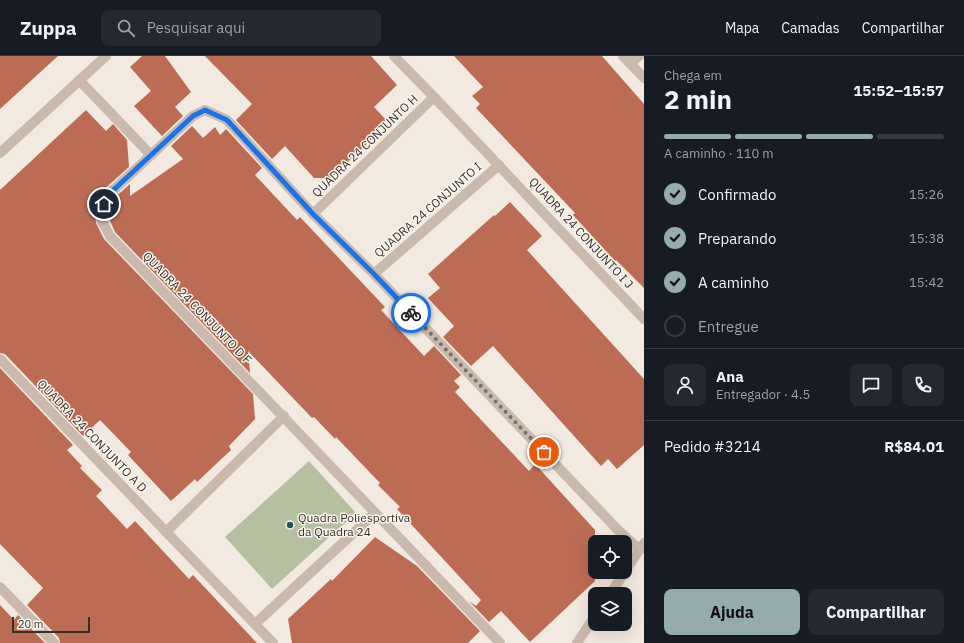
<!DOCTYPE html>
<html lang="pt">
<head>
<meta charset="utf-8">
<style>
	body { margin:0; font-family:"IBM Plex Sans",sans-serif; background:#242831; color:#f1f3f6; height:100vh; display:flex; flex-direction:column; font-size:15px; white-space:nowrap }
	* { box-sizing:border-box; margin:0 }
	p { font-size:13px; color:#9ea1a6 }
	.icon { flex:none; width:22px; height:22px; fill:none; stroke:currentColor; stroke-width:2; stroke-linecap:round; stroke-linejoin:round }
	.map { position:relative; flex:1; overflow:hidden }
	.details { display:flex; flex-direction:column; background:#171b24; width:320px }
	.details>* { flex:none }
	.controls { position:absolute; left:588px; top:479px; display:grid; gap:8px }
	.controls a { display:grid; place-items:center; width:44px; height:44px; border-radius:8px; background:#171b24; box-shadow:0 4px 16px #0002; font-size:20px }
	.scale { position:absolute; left:12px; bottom:10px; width:78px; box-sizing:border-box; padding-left:4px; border:2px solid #382f2b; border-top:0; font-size:11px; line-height:14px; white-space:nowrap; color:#382f2b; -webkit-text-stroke:3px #f9f4ed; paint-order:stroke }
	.pin { position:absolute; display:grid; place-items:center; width:34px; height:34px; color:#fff; margin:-17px; border:2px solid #fff; border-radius:50%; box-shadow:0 1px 4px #0007 }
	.courier { position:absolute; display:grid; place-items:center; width:40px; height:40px; margin:-20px; border:3px solid #1a73e8; border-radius:50%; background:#fff; color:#222; box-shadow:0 1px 5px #0007 }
	.summary em { font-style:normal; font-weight:700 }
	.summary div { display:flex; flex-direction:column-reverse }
	.summary { display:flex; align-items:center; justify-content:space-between; height:68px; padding:0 20px }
	h1 { font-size:26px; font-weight:700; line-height:30px }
	.bar { display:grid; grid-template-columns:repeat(4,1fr); gap:6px 4px; align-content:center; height:48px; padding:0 20px }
	.bar i { height:5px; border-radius:3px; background:#363941 }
	.bar .current { background:#95abae }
	.bar p { grid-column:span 4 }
	.line { display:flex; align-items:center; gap:10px; padding:0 20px; border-top:1px solid #363941 }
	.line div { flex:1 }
	.round { display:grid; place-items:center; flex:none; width:42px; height:42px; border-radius:8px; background:#242831 }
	ol { padding:0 20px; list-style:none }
	li { display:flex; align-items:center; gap:12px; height:44px }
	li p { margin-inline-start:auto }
	li .icon { padding:4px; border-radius:50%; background:#95abae; color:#111; stroke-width:4 }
	li:last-child { color:#9ea1a6 }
	li i { width:22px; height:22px; border:2px solid #363941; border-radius:50% }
	.button { display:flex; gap:8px; margin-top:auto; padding:8px 20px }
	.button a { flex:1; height:46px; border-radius:8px; background:#95abae; color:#111; font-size:16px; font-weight:700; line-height:46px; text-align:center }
	.button a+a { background:#242831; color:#f1f3f6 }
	header { display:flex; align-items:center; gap:24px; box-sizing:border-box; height:56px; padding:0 20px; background:#171b24; border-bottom:1px solid #363941 }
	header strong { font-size:19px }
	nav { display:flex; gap:22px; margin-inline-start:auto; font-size:14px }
	.search { width:280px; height:36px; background:#242831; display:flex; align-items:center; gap:10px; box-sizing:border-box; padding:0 14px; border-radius:8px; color:#9ea1a6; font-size:15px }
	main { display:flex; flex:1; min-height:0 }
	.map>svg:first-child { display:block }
</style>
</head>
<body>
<header>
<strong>Zuppa</strong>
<div class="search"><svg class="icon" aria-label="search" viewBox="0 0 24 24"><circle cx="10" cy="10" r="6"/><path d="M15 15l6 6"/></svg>Pesquisar aqui</div>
<nav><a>Mapa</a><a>Camadas</a><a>Compartilhar</a></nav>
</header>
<main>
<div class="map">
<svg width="644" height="587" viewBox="0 0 644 587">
	<rect width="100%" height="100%" fill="#f2e9e1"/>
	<path fill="#b6c0a1" d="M309,405L356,457L272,533L225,481Z"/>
	<g fill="#bd6c54">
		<path d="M0,0H58L0,53Z"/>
		<path d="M142,0H165L191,36L175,51L183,60L162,80L134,50L151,35L130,11Z"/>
		<path d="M205,0H371L397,29L374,51L386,64L376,73L379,76L331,122H314L285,90L272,103L236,64L252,48Z"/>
		<path d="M454,0H602L644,48V232L616,204L615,205L573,159L575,157L476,52L480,48L472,40L483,31Z"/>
		<path d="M86,54L106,75L113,68L127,84L129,111L102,135L95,156L96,167L104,183L253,338L255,363L229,390L231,394L197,426L195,423L171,445L128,399L131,396L100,364L83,380L5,298L0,297V134Z"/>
		<path d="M192,70L203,82L215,71L220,79L226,73L262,112L255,119L297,164L300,161L385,251L381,254L424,300L434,290L461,319L454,325L460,331L455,336L529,415L535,408L595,474V525L530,586L501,555L489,566L469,545L476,550L481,544L397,453L400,451L378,429L380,427L336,381L335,383L314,361L312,362L248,295L250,317L115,176L108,160L112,144L130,128V140L183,103L171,90Z"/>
		<path d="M510,146L542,180L527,194L644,323V389L617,413L608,403L601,410L493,290L471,310L443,281L454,270L428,242L440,232L428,218L494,159L495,160Z"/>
		<path d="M0,312L73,389L67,394L82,410L80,412L102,434L96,440L127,473L135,465L189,523L193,519L257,587H60L59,582L27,549L43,532L0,488Z"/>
		<path d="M375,481L417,510L480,575L468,587H292L288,563L331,523L332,525Z"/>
		<path d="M0,549L14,564L18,559L45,587H0Z"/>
	</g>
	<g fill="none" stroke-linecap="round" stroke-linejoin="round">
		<g stroke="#c9baad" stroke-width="10">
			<path d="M394,0L434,41L644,263"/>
			<path d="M623,0L644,22"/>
			<path d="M631,7L639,0"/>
			<path d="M79,24L150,98"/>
			<path d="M0,97L106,0"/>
			<path d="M313,158L434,41"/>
			<path d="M374,218L499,109"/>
			<path d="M0,303L273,587"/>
			<path d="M166,476L284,360"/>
			<path d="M625,515L644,487"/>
			<path d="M0,531L54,587"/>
			<path d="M610,538L625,516"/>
			<path d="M255,568L375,457"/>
			<path d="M500,587L110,180C99,160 98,162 107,140L193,60L205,54L227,64L313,158L374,218L618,474L640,494"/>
			<path d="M577,587L595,560"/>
		</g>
	</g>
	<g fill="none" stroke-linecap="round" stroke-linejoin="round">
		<path stroke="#79706b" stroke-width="4" stroke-dasharray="0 7.2" d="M411,257L544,396"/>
		<path stroke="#1a73e8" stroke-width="5" d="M104,148L107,140L193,60L205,54L227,64L313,158L374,218L411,257"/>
	</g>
	<circle fill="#245457" stroke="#f9f4ed" stroke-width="1.5" cx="290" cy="469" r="4"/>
	<g text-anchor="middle" stroke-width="3" stroke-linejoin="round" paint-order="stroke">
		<g font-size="12" fill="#382f2b" stroke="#f9f4ed">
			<text transform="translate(365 90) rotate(-44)" y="4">QUADRA 24 CONJUNTO H</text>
			<text transform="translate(428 154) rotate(-41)" y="4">QUADRA 24 CONJUNTO I</text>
			<text transform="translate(581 177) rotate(47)" y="4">QUADRA 24 CONJUNTO I J</text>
			<text transform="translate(197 252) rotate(46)" y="4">QUADRA 24 CONJUNTO D F</text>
			<text transform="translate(92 380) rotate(46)" y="4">QUADRA 24 CONJUNTO A D</text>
		</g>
		<g font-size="12" fill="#382f2b" stroke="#f9f4ed" text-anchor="start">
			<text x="298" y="466">Quadra Poliesportiva<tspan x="298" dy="14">da Quadra 24</tspan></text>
		</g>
	</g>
</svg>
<div class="controls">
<a><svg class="icon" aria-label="locate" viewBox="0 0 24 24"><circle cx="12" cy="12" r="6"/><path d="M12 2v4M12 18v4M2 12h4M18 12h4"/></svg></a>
<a><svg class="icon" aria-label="layers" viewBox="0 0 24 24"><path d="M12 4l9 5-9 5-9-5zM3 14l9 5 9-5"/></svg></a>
</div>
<div class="scale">20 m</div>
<div class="pin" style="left:544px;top:396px;background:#ea580c"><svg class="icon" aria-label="bag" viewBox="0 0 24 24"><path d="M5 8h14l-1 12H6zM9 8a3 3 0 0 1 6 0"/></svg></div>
<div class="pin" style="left:104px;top:148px;background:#1f2937"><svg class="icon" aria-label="home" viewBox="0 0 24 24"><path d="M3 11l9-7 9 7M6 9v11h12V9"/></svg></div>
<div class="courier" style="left:411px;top:257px"><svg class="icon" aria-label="bike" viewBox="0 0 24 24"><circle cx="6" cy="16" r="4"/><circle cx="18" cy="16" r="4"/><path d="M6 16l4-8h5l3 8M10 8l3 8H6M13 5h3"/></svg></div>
</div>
<section class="details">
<div class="summary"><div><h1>2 min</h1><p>Chega em</p></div><em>15:52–15:57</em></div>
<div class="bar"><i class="current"></i><i class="current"></i><i class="current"></i><i></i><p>A caminho · 110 m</p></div>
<ol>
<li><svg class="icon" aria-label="check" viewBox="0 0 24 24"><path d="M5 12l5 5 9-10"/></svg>Confirmado<p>15:26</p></li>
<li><svg class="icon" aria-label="check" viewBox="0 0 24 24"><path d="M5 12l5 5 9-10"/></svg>Preparando<p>15:38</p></li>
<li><svg class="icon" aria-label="check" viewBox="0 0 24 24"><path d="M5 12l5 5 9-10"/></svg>A caminho<p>15:42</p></li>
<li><i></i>Entregue</li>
</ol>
<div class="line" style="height:72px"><a class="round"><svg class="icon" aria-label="person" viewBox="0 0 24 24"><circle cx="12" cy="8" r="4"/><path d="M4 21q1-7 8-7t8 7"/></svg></a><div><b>Ana</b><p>Entregador · 4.5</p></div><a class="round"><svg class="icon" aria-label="chat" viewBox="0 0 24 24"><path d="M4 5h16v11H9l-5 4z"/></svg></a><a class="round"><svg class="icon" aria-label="phone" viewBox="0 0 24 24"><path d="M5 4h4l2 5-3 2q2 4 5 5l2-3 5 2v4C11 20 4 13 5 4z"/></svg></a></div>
<div class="line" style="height:52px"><div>Pedido #3214</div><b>R$84.01</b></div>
<div class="button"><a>Ajuda</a><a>Compartilhar</a></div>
</section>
</main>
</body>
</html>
